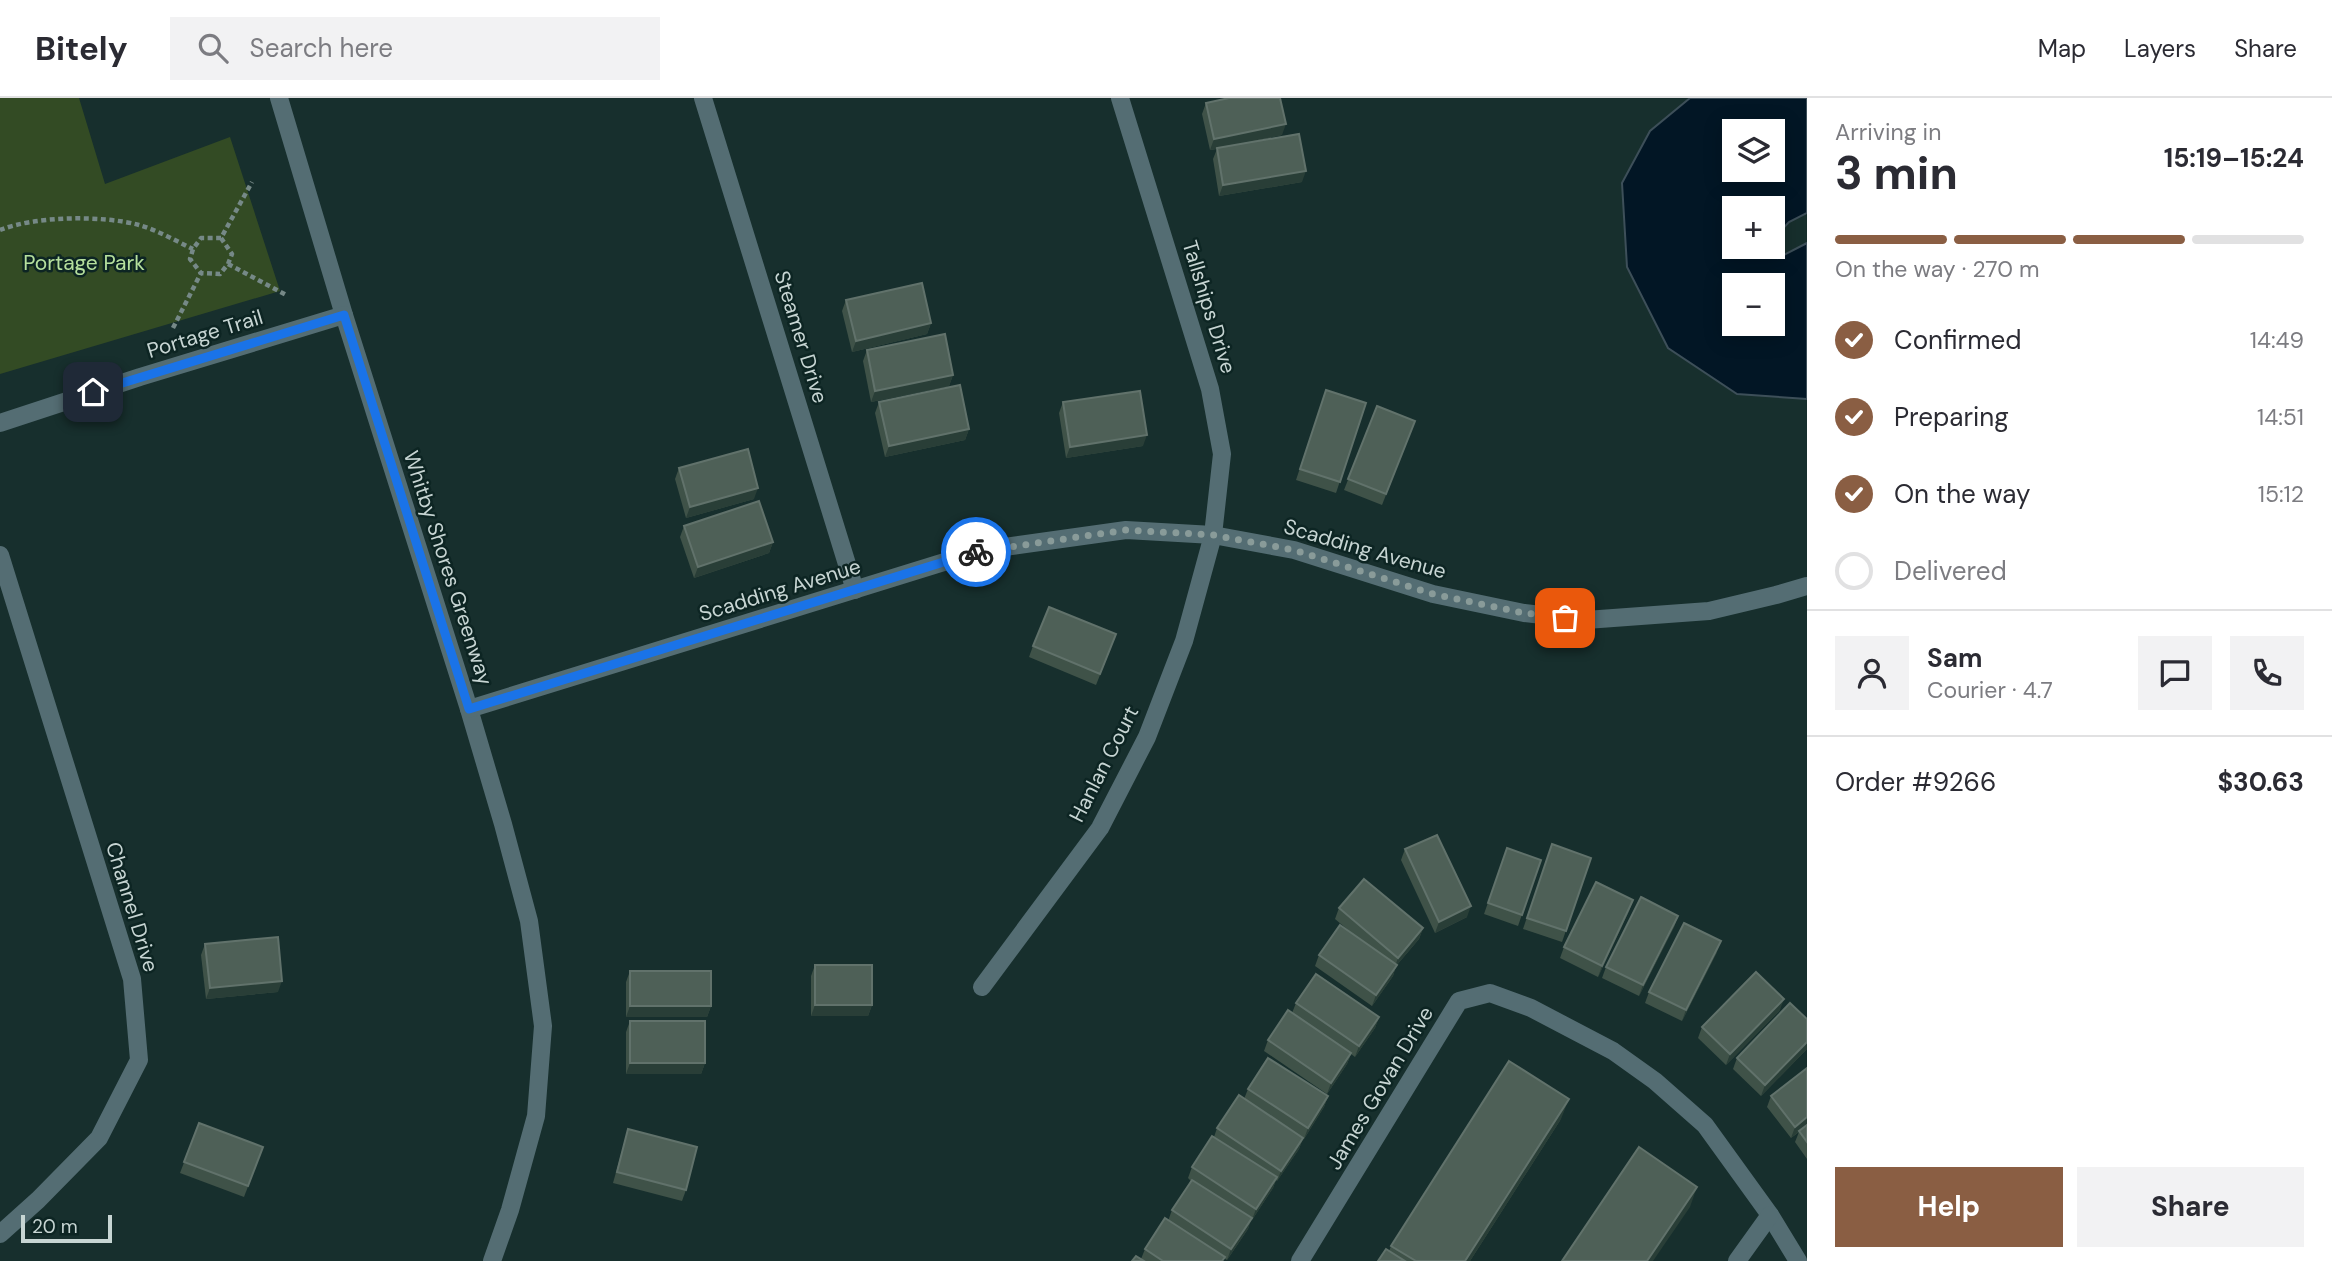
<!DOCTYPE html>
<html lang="en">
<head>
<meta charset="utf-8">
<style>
	body { margin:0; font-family:"DM Sans",sans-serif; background:#f2f2f3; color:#2b2b33; height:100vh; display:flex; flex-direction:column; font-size:26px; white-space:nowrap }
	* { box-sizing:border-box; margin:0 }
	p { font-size:23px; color:#7c7c81 }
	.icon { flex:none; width:38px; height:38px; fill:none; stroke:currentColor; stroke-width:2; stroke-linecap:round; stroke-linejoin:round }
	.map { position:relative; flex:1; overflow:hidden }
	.sheet { display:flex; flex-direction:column; background:#fff; width:525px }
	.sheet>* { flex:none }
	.controls { position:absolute; left:1722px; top:21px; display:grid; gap:14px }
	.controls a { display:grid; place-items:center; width:63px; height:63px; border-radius:0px; background:#fff; box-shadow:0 4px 18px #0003; font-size:35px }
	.scale { position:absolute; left:21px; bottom:18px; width:91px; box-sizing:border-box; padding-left:7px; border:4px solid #c7d5d3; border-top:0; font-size:19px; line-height:24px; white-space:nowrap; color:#c7d5d3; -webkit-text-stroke:5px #0d2523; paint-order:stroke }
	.pin { position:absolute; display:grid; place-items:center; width:60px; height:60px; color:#fff; margin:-30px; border-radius:14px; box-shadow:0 4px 10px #0006 }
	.courier { position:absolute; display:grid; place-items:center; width:70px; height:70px; margin:-35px; border:5px solid #1a73e8; border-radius:50%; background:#fff; color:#222; box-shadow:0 2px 9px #0007 }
	.overview em { font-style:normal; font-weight:700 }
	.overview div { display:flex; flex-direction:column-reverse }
	.overview { display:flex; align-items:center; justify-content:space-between; height:119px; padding:0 28px }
	h1 { font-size:46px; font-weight:700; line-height:52px }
	.bar { display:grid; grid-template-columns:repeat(4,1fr); gap:10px 7px; align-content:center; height:84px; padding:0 28px }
	.bar i { height:9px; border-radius:5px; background:#e1e1e2 }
	.bar .active { background:#8a5e43 }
	.bar p { grid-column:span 4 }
	.line { display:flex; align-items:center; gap:18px; padding:0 28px; border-top:2px solid #e1e1e2 }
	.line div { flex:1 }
	.round { display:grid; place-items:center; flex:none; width:74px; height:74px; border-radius:0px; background:#f2f2f3 }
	ol { padding:0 28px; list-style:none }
	li { display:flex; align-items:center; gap:21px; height:77px }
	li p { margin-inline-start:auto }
	li .icon { padding:7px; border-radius:50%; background:#8a5e43; color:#fff; stroke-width:4 }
	li:last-child { color:#7c7c81 }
	li i { width:38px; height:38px; border:4px solid #e1e1e2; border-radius:50% }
	.cta { display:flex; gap:14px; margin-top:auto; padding:14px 28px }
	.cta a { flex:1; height:80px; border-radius:0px; background:#8a5e43; color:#fff; font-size:28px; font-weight:700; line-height:80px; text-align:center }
	.cta a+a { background:#f2f2f3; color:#2b2b33 }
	header { display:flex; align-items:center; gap:42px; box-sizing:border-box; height:98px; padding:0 35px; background:#fff; border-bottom:2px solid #e1e1e2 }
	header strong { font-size:33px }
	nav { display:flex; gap:38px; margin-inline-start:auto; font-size:24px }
	.search { width:490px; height:63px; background:#f2f2f3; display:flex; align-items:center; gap:18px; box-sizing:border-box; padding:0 24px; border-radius:0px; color:#7c7c81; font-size:26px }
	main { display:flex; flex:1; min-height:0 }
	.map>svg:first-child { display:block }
</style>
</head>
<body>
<header>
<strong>Bitely</strong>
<div class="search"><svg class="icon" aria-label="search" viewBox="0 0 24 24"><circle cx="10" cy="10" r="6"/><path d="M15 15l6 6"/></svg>Search here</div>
<nav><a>Map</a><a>Layers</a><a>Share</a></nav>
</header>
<main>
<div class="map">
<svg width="1807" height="1163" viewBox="0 0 1807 1163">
	<rect width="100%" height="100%" fill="#172f2d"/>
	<path fill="#334b24" d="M0,0H79L105,86L230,39L280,193L0,276Z"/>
	<path fill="#021625" stroke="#3d4f59" stroke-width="2" fill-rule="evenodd" d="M1690,0H1807V115L1789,124L1773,141V110H1734V149H1772L1778,160L1807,145V301L1737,296L1668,250L1627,169L1622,85L1650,33ZM1734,33H1773V72H1734ZM1734,187H1773V226H1734Z"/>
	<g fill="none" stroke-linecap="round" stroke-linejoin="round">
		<g stroke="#768987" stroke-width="4.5" stroke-dasharray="5 3.5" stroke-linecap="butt">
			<path d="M0,132C35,118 102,117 139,127C157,132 176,143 193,151"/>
			<path d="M221,140L232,156L228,166L220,176L201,175L190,161L193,151L201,140H221L252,84"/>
			<path d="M228,166L288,198"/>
			<path d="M173,230L201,175"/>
		</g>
		<g stroke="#546d73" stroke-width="18">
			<path d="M279,0L344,217L469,611L503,726L529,823L543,928L536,1018L510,1112L492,1163"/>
			<path d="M703,0L855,492"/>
			<path d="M0,325L140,279L344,217"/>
			<path d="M0,457L132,881L139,962L99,1040L38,1102L0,1136"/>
			<path d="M469,611L983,452L1126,432L1213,437L1294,452L1433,496L1524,515L1586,522L1709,513L1776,497L1807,488"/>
			<path d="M982,889L1100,730L1147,639L1184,543L1213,437L1222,356L1210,291L1120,0"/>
			<path d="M1300,1163L1459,903L1490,895L1531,910L1613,953L1655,983L1705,1027L1770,1117L1798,1163"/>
			<path d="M1737,1163L1770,1117"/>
		</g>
	</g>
	<g fill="#3f5248">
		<path d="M1206,5L1282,37L1240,46L1302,84L1219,98L1213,61L1217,51L1210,52L1202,16Z"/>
		<path d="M846,202L931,225L927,236L852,254L842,213Z"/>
		<path d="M867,252L953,277L949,288L871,304L863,263Z"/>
		<path d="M1326,292L1366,305L1336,395L1296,382Z"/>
		<path d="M879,304L969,331L965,342L885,359L875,315Z"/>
		<path d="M1063,304L1143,348L1066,360L1059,315Z"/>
		<path d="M1377,308L1415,323L1382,407L1344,392Z"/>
		<path d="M679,370L754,401L686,420L675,381Z"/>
		<path d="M684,428L773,444L769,455L694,480L680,439Z"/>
		<path d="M1112,547L1096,587L1029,559L1033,548Z"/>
		<path d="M1552,746L1591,760L1562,844L1523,831Z"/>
		<path d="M1507,750L1541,762L1518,828L1484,816Z"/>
		<path d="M1405,751L1467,819L1435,835L1401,762Z"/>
		<path d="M1633,802L1629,813L1598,879L1560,860L1564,849Z"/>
		<path d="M1339,810L1423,830L1419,841L1396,868L1393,878L1372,908L1315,868L1319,857L1353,836L1335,821Z"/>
		<path d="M1678,818L1674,829L1639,898L1602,880L1606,869Z"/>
		<path d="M205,846L278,894L206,901L201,857Z"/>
		<path d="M1717,854L1682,923L1645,905L1649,894Z"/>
		<path d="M815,867L872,907L868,918H811V878Z"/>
		<path d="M630,873L711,908L707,919H626V884Z"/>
		<path d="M1296,905L1379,919L1375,930L1355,959L1351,956L1347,966L1327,996L1264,953L1268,942L1292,915Z"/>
		<path d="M1780,912L1726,967L1698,940L1702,929Z"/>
		<path d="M1807,921V951L1761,998L1733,971L1737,960Z"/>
		<path d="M630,923L705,965L701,976H626V934Z"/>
		<path d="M1807,970V1061L1795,1044L1799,1034L1791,1040L1767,1009L1771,998Z"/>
		<path d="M1248,991L1328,998L1324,1009L1304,1041L1303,1040L1299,1051L1277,1083L1276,1082L1273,1090L1252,1122L1251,1121L1248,1131L1227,1162L1224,1160L1223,1163H1132L1141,1161L1145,1151L1168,1123L1172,1112L1191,1083L1188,1080L1192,1069L1214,1039L1217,1030L1244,1001Z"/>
		<path d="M1561,1021L1470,1163H1378L1389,1153L1391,1148Z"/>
		<path d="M199,1025L263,1049L244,1099L180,1075Z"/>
		<path d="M628,1031L686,1092L682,1103L613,1085Z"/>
	</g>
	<g fill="#293e37">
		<path d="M1286,26L1282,37L1210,52L1214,41Z"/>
		<path d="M1306,73L1302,84L1219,98L1223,87Z"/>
		<path d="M931,225L927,236L852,254L856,243Z"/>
		<path d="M953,277L949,288L871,304L875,293Z"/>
		<path d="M969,331L965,342L885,359L889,348Z"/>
		<path d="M1147,337L1143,348L1066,360L1070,349Z"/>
		<path d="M758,390L754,401L686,420L690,409Z"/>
		<path d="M773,444L769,455L694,480L698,469Z"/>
		<path d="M1633,802L1629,813L1598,879L1602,868Z"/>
		<path d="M1471,808L1467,819L1435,835L1439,824Z"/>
		<path d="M1678,818L1674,829L1639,898L1643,887Z"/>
		<path d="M1423,830L1419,841L1396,868L1393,878L1372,908L1376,897L1394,871L1398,860Z"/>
		<path d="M1721,843L1717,854L1682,923L1686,912Z"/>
		<path d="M282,883L278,894L206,901L210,890Z"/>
		<path d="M1784,901L1780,912L1726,967L1730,956Z"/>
		<path d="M815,907H872L868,918H811Z"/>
		<path d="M630,908H711L707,919H626Z"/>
		<path d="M1379,919L1375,930L1355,959L1359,948Z"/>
		<path d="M1807,944V951L1761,998L1765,987Z"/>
		<path d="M1351,955L1347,966L1327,996L1331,985Z"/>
		<path d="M630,965H705L701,976H626Z"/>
		<path d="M1328,998L1324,1009L1304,1041L1308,1030Z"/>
		<path d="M1569,1001L1561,1021L1470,1163H1465Z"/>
		<path d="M1807,1019V1027L1791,1040L1795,1029Z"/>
		<path d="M1303,1040L1299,1051L1277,1083L1281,1073Z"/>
		<path d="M1277,1079L1273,1090L1252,1122L1256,1111Z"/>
		<path d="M1697,1089L1690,1109L1653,1163H1647Z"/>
		<path d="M1252,1120L1248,1131L1227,1162L1231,1151Z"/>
	</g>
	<g fill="#4e6057" stroke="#61726b" stroke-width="2">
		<path d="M1229,0H1280L1286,26L1214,41L1206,5Z"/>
		<path d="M1299,36L1306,73L1223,87L1217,50Z"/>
		<path d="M922,185L931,225L856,243L846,202Z"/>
		<path d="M945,236L953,277L875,293L867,252Z"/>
		<path d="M960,287L969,331L889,348L879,304Z"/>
		<path d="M1326,292L1366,305L1340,384L1300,371Z"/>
		<path d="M1140,293L1147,337L1070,349L1063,304Z"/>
		<path d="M1377,308L1415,323L1386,396L1348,381Z"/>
		<path d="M748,351L758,390L690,409L679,370Z"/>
		<path d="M759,403L773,444L698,469L684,428Z"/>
		<path d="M1049,509L1116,536L1100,576L1033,548Z"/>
		<path d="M1437,737L1471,808L1439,824L1405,751Z"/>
		<path d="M1552,746L1591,760L1566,833L1527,820Z"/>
		<path d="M1507,750L1541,762L1522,817L1488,805Z"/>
		<path d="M1364,781L1423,830L1398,860L1339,810Z"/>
		<path d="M1596,784L1633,802L1602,868L1564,849Z"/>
		<path d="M1641,799L1678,818L1643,887L1606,869Z"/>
		<path d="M1684,825L1721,843L1686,912L1649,894Z"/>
		<path d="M1340,827L1397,867L1376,897L1319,857Z"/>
		<path d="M278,839L282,883L210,890L205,846Z"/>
		<rect x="815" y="867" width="57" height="40"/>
		<rect x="630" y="873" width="81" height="35"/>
		<path d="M1756,874L1784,901L1730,956L1702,929Z"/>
		<path d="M1316,876L1379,919L1359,948L1296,905Z"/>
		<path d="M1790,905L1807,921V944L1765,987L1737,960Z"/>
		<path d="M1288,912L1351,955L1331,985L1268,942Z"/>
		<rect x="630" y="923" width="75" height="42"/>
		<path d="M1268,960L1328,998L1308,1030L1248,991Z"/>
		<path d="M1509,963L1569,1001L1465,1163H1416L1391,1148Z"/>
		<path d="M1807,970V1019L1795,1029L1771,998Z"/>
		<path d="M1239,997L1303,1040L1281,1073L1217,1030Z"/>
		<path d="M199,1025L263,1049L248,1088L184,1064Z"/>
		<path d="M1807,1027V1044L1799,1033Z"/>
		<path d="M628,1031L697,1049L686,1092L617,1074Z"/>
		<path d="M1212,1038L1277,1079L1256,1111L1192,1069Z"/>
		<path d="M1639,1049L1697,1089L1647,1163H1562Z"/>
		<path d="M1192,1082L1252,1120L1231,1151L1172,1112Z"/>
		<path d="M1165,1120L1225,1159L1222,1163H1163L1145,1151Z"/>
		<path d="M1386,1151L1405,1163H1378Z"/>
		<path d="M1136,1158L1144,1163H1132Z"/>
	</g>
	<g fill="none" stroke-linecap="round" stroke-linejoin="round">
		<path stroke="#899b99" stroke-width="7" stroke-dasharray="0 12.6" d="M976,454L1126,432L1213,437L1294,452L1433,496L1524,515L1565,520"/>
		<path stroke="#1a73e8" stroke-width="9" d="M93,294L344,217L469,611L976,454"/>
	</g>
	<g text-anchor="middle" stroke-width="5" stroke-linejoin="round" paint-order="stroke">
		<g font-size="21" fill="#b6e09d" stroke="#0d2523">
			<text x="84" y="172">Portage Park</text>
		</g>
		<g font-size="21" fill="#c7d5d3" stroke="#0d2523">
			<text transform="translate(1209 209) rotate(73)" y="7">Tallships Drive</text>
			<text transform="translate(205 236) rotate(-17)" y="7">Portage Trail</text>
			<text transform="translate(801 239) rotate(73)" y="7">Steamer Drive</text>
			<text transform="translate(1365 451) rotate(16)" y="7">Scadding Avenue</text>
			<text transform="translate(448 470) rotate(72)" y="7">Whitby Shores Greenway</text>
			<text transform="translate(780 492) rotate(-17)" y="7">Scadding Avenue</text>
			<text transform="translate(1104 666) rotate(-63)" y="7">Hanlan Court</text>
			<text transform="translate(132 809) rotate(73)" y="7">Channel Drive</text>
			<text transform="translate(1380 990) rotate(-59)" y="7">James Govan Drive</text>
		</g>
	</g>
</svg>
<div class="controls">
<a><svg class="icon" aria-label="layers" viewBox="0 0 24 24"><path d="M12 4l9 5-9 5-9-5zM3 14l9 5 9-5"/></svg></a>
<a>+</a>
<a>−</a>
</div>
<div class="scale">20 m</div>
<div class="pin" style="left:1565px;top:520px;background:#ea580c"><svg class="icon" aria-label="bag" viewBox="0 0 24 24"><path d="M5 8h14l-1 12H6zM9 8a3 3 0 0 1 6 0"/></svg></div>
<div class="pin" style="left:93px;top:294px;background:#1f2937"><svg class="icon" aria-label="home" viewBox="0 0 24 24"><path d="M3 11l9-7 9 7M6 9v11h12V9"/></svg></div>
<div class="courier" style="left:976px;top:454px"><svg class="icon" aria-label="bike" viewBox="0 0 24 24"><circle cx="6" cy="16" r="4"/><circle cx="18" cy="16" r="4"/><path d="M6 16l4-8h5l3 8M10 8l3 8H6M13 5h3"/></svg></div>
</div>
<section class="sheet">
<div class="overview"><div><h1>3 min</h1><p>Arriving in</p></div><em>15:19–15:24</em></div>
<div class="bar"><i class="active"></i><i class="active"></i><i class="active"></i><i></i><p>On the way · 270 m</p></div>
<ol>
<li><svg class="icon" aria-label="check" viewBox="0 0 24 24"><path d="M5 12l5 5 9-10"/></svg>Confirmed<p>14:49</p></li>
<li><svg class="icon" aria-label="check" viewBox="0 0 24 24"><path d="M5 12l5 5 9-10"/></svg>Preparing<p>14:51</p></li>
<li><svg class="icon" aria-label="check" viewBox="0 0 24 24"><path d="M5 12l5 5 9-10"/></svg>On the way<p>15:12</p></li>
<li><i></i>Delivered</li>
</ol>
<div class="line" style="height:126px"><a class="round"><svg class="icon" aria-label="person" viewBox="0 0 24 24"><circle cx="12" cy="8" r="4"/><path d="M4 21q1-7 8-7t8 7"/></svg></a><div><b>Sam</b><p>Courier · 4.7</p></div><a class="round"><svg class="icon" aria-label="chat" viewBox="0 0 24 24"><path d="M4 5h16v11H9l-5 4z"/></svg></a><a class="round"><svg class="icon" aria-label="phone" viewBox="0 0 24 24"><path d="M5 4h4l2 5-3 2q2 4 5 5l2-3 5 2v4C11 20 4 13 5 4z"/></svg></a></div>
<div class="line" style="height:91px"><div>Order #9266</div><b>$30.63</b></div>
<div class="cta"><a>Help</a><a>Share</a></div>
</section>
</main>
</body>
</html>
